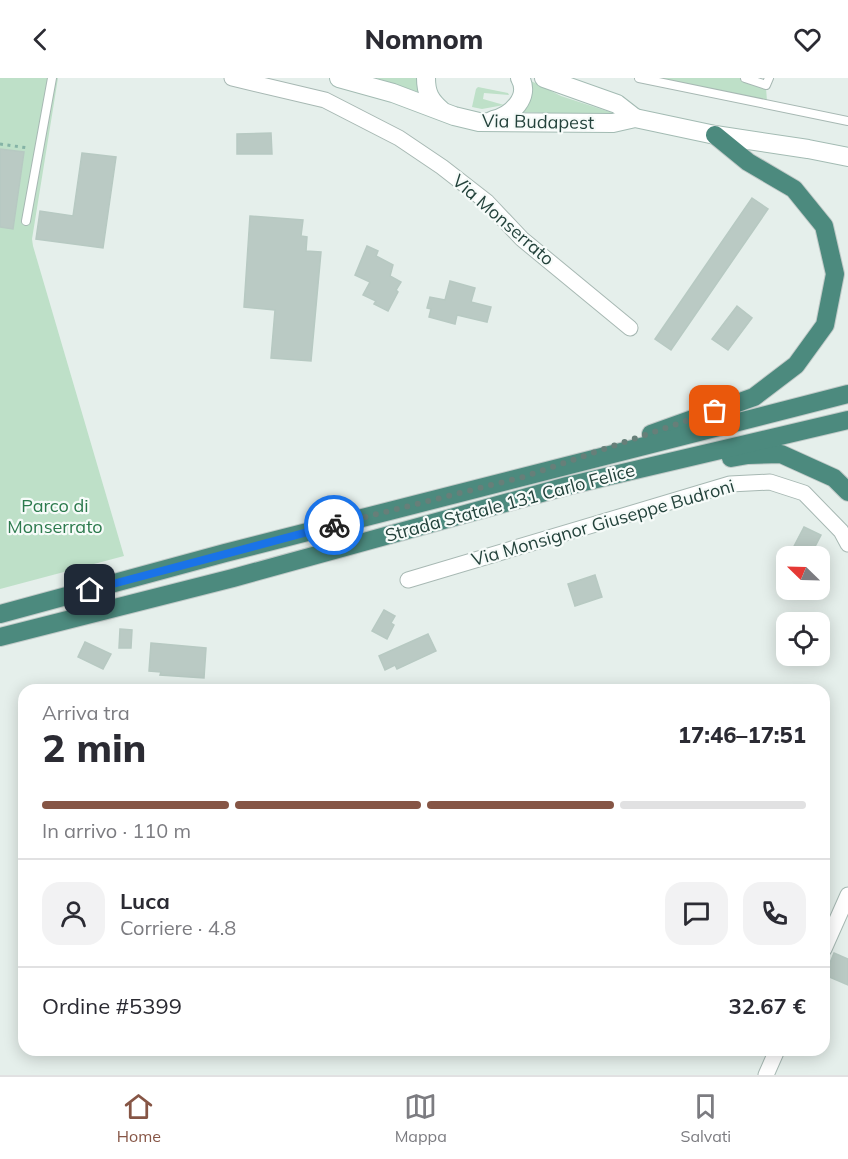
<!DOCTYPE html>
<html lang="it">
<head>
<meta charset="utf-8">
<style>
	body { margin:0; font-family:Mulish,sans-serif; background:#f2f2f3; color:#2b2b33; height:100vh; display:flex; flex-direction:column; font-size:22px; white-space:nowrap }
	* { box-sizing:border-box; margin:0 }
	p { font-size:20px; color:#7c7c81 }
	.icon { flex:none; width:33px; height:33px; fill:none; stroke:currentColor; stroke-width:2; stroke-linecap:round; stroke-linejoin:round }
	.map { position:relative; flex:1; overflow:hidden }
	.drawer { position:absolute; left:18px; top:606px; width:812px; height:372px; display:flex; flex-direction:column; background:#fff; border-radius:18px; box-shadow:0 3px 15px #0003 }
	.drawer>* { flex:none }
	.needle { width:39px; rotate:293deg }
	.controls { position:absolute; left:776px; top:468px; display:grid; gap:12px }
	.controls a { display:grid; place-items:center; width:54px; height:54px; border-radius:12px; background:#fff; box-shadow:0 3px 15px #0003; font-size:30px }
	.pin { position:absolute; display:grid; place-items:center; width:51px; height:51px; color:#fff; margin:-26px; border-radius:12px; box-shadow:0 3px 9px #0006 }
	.courier { position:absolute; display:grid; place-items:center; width:60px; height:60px; margin:-30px; border:4px solid #1a73e8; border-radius:50%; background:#fff; color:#222; box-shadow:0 2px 8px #0007 }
	.head em { font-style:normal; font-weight:800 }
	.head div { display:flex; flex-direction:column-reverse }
	.head { display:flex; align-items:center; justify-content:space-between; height:102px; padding:0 24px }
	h1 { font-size:39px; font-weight:800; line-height:45px }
	.bar { display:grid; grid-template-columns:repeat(4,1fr); gap:9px 6px; align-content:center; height:72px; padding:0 24px }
	.bar i { height:8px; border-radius:4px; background:#e1e1e2 }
	.bar .active { background:#865545 }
	.bar p { grid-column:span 4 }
	.line { display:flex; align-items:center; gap:15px; padding:0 24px; border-top:2px solid #e1e1e2 }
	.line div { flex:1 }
	.round { display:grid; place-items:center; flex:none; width:63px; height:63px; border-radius:18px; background:#f2f2f3 }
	header { display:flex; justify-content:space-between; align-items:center; height:78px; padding:0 24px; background:#fff; font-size:27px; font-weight:800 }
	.tab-bar { display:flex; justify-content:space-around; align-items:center; height:84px; border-top:2px solid #e1e1e2; background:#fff; font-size:16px; color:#7c7c81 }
	.tab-bar a { display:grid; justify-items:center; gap:3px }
	.tab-bar .active { color:#865545 }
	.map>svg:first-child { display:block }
</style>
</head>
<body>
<header><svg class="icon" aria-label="back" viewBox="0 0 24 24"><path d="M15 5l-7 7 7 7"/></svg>Nomnom<svg class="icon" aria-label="heart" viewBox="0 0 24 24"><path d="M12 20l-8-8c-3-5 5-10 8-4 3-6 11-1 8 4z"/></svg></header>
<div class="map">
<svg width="848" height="997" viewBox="0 0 848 997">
	<rect width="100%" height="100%" fill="#e5efeb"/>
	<g fill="#bee0c8">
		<path d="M0,0H58L32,161L33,168L124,478L0,511Z"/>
		<path d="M376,0H420L421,15Z"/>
		<path d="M650,0H740L766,9L767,24Z"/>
		<path d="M529,2L561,18L616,36L614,38L523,34L529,23Z"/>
		<path d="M478,9L508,15L509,17L484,15L483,21L504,27L482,31L472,29L476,11Z"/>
	</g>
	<g fill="#bacac4" stroke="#b7c9c2" stroke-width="1.5">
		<path d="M271,55L272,76H237V56Z"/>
		<path d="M0,71L24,74L13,151L0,149Z"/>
		<path d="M82,75L116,79L103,170L36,161L40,133L73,138Z"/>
		<path d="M752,120L768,131L671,272L655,261Z"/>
		<path d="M250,138L303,142L301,158L307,159L306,173L321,174L311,283L271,280L275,232L244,229Z"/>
		<path d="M367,168L378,173L376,178L393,187L390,198L401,204L396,212L398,214L388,233L374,226L376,223L363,217L370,204L355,197Z"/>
		<path d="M450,203L475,210L471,224L491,229L487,244L457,237L455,246L429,239L431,231L427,230L430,219L445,222Z"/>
		<path d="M737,228L752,240L728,272L712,261Z"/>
		<path d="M804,449L821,457L810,478H789Z"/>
		<path d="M595,497L602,519L575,528L568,506Z"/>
		<path d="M384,532L395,538L391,545L394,547L387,561L372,553Z"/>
		<path d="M120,551L132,552L131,570H119Z"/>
		<path d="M428,556L436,573L397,591L395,587L385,592L379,578Z"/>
		<path d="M85,564L111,576L103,591L78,579Z"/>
		<path d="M151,565L206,570L204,600L160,597L161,594L149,593Z"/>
		<path d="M834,875L848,881V907L825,897Z"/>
	</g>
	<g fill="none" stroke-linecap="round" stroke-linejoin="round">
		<defs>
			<g id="service">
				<path d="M639,0L848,43"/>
				<path d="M745,0L766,7L769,0"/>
				<path d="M26,143L52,0"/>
			</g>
			<g id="minor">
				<path d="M232,0L325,22L399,60L442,89L487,124L522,161L630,250"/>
				<path d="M408,502L730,406L770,404L804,415L841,453L848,466"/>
				<path d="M824,871L848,817"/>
				<path d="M766,997L777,972"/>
			</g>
			<g id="secondary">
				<path d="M339,0L393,15L454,38L479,44L613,45L635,40L715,57L808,71L848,79"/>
				<path d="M426,0C426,15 430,22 441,32"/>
				<path d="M544,0L617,26L635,40"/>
				<path d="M493,42C511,38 531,19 520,0"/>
			</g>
			<g id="trunk">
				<path d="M651,356L754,319L796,287L825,247L835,196L824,148L794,111L748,84L715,57"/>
				<path d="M731,380L748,377L781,376L834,400L848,414"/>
				<path d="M0,536L225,475L848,316"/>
				<path d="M0,559L233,500L567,408L848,342"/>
			</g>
		</defs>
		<use href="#service" stroke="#a7b8b3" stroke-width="10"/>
		<use href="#minor" stroke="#a7b8b3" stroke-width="17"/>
		<use href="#secondary" stroke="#a3bbb3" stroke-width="20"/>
		<use href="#trunk" stroke="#c1cac8" stroke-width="20"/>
		<path stroke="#85b3a6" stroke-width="3" stroke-dasharray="3 4.5" stroke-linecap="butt" d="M0,66L28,70"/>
		<use href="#service" stroke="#fff" stroke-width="8"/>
		<use href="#minor" stroke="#fff" stroke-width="15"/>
		<use href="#secondary" stroke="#fff" stroke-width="18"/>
		<use href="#trunk" stroke="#4c8a7e" stroke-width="18"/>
	</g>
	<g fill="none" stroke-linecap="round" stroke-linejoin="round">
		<path stroke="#677f79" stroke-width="6" stroke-dasharray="0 10.8" d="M334,447L523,399L715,333"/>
		<path stroke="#1a73e8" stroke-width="8" d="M90,512L334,447"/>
	</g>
	<g text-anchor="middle" stroke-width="4.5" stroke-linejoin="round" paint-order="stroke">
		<g font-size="18" fill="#23423b" stroke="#f6fbf9">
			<text transform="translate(538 44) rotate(1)" y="6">Via Budapest</text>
			<text transform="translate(503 142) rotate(41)" y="6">Via Monserrato</text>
			<text transform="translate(510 425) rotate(-15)" y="6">Strada Statale 131 Carlo Felice</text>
			<text transform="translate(603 445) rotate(-16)" y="6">Via Monsignor Giuseppe Budroni</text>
		</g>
		<g font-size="18" fill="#2c7a4d" stroke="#f6fbf9">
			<text x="55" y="434">Parco di<tspan x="55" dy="21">Monserrato</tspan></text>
		</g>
	</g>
</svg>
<div class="controls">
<a><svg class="needle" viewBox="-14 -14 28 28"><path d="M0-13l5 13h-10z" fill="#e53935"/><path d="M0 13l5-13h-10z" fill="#7c7c81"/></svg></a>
<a><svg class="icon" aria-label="locate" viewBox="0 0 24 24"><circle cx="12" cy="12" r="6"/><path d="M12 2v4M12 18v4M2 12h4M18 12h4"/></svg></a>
</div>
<div class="pin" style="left:715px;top:333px;background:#ea580c"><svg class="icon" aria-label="bag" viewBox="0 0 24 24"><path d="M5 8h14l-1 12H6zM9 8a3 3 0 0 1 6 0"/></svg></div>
<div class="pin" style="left:90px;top:512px;background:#1f2937"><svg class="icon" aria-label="home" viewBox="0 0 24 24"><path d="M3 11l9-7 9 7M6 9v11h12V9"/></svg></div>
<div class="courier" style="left:334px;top:447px"><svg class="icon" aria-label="bike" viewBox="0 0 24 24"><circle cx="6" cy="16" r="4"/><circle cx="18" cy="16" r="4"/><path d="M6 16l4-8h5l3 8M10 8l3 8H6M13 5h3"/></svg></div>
<section class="drawer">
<div class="head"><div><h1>2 min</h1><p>Arriva tra</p></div><em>17:46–17:51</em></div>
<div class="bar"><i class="active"></i><i class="active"></i><i class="active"></i><i></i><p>In arrivo · 110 m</p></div>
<div class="line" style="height:108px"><a class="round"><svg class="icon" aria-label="person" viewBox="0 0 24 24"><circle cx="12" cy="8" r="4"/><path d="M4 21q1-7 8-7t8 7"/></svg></a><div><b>Luca</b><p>Corriere · 4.8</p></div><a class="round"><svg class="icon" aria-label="chat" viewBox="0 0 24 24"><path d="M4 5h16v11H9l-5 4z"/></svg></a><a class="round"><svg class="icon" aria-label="phone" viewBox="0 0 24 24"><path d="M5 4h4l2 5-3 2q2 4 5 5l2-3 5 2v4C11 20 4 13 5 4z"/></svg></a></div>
<div class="line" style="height:78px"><div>Ordine #5399</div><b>32.67 €</b></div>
</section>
</div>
<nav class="tab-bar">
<a class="active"><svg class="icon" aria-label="home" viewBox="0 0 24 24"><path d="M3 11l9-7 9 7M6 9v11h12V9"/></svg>Home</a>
<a><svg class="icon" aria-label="map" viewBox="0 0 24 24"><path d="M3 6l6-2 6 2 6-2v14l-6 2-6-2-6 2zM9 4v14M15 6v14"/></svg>Mappa</a>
<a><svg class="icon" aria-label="saved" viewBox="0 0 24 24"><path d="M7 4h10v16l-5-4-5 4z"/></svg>Salvati</a>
</nav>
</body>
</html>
